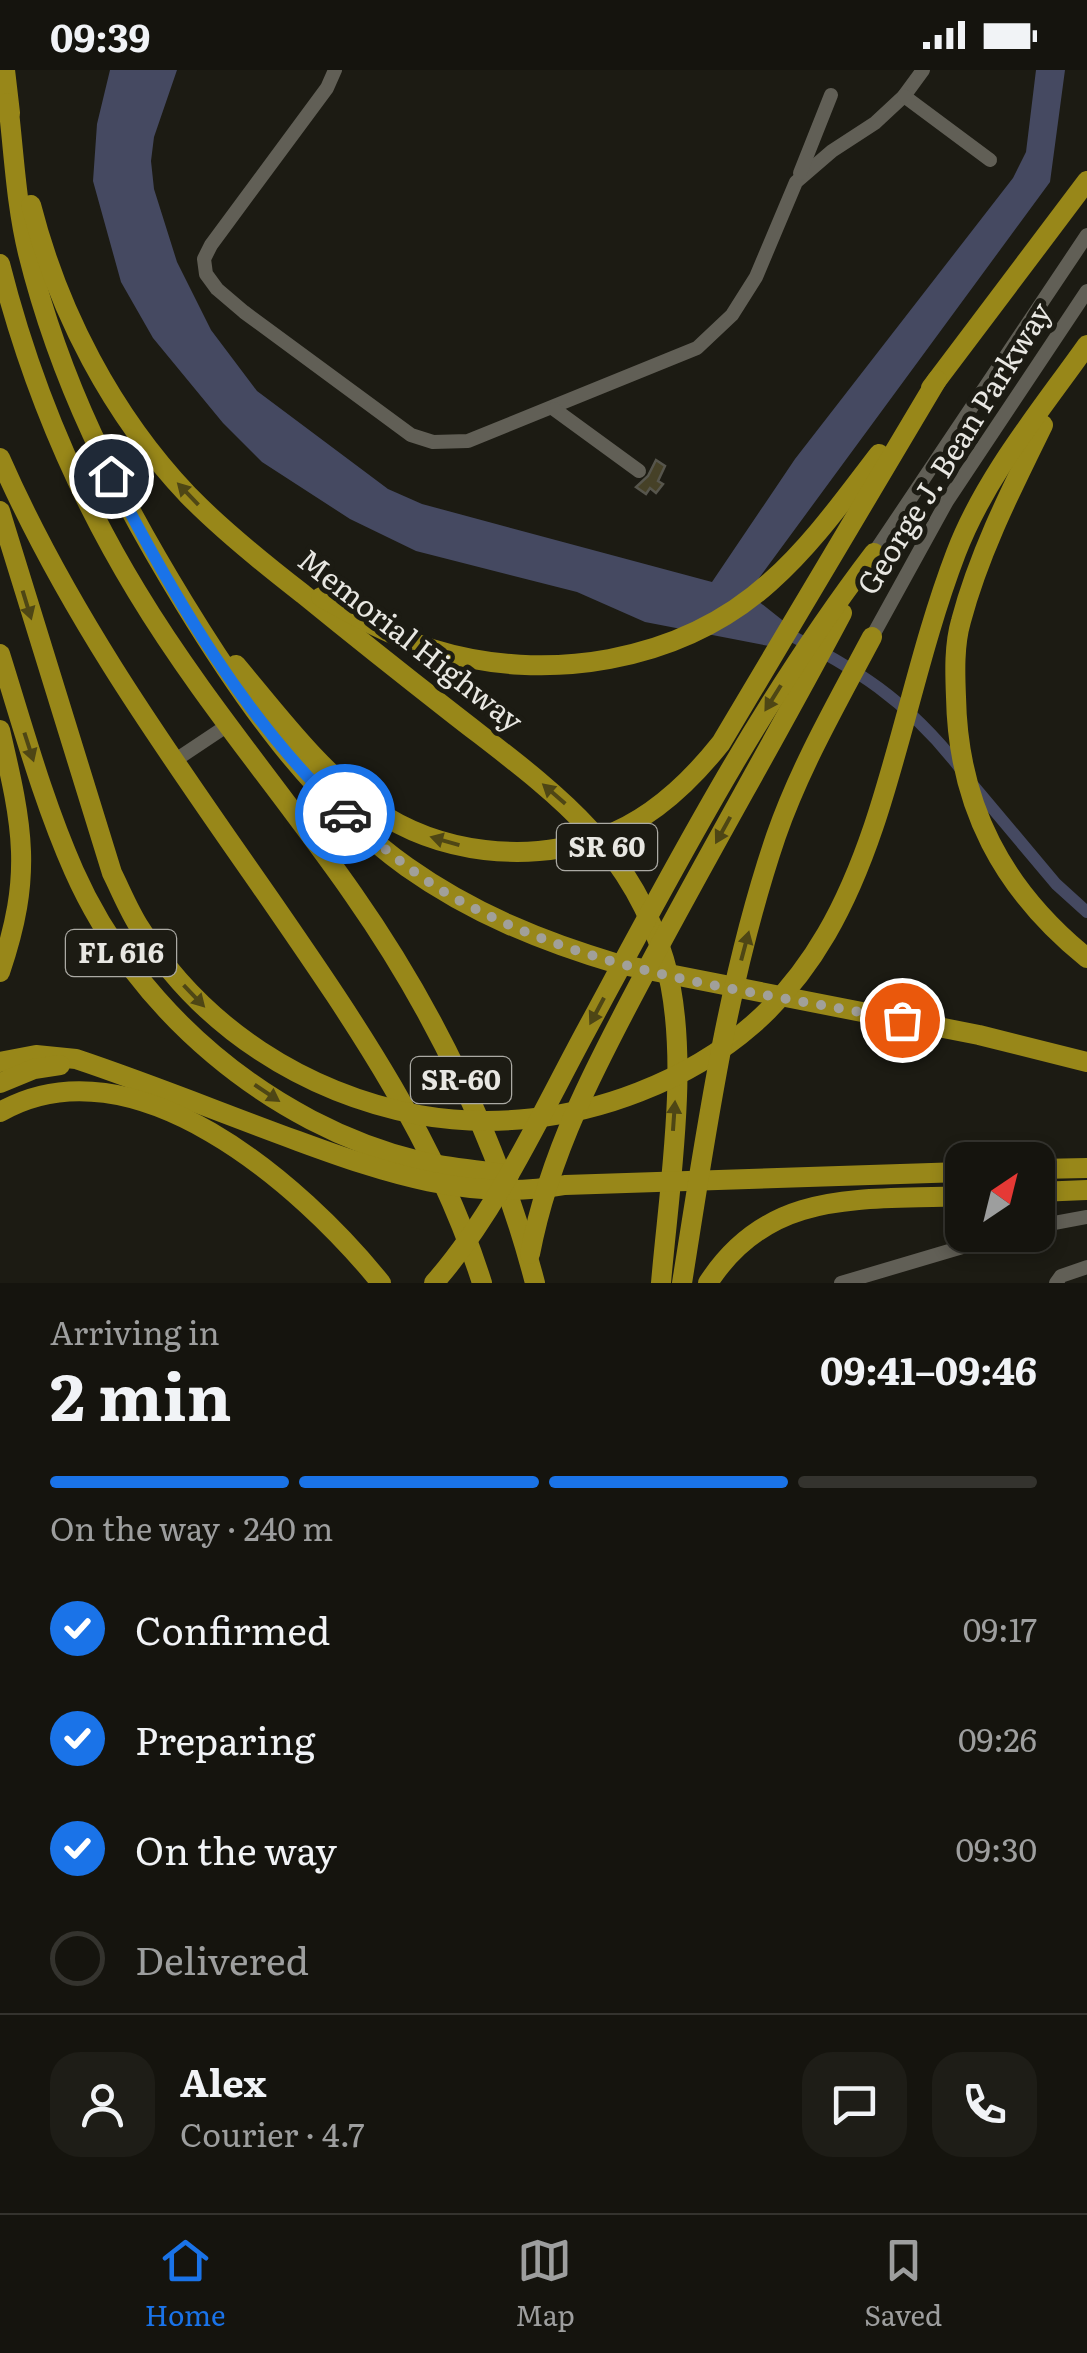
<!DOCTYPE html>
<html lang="en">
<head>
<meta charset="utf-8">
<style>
	body { margin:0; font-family:Literata,serif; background:#1e1d17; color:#f1f3f6; height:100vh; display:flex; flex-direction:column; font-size:38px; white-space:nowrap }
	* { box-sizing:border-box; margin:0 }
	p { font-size:32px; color:#9d9e9e }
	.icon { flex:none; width:55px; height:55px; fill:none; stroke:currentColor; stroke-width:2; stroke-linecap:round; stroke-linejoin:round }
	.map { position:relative; height:1213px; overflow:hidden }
	.panel { display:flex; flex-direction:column; background:#15140e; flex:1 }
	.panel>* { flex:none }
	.needle { width:65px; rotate:35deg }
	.buttons { position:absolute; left:945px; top:1072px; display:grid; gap:20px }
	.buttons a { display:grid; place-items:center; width:110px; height:110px; border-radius:20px; background:#15140e; box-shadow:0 5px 15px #0003,0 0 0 2px #34332e; font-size:50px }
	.pin { position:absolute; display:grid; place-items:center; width:85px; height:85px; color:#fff; margin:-42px; border:5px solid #fff; border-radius:50%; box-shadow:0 2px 10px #0007 }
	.courier { position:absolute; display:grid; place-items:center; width:100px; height:100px; margin:-50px; border:8px solid #1a73e8; border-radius:50%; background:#fff; color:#222; box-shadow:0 2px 12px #0007 }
	.summary em { font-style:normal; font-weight:700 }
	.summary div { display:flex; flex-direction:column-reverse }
	.summary { display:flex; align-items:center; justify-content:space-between; height:170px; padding:0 50px }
	h1 { font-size:65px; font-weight:700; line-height:75px }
	.bar { display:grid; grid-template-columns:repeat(4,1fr); gap:15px 10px; align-content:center; height:120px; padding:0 50px }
	.bar i { height:12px; border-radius:8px; background:#34332e }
	.bar .current { background:#1a73e8 }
	.bar p { grid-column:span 4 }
	.line { display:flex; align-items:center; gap:25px; padding:0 50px; border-top:2px solid #34332e }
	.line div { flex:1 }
	.round { display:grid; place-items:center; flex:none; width:105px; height:105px; border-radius:30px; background:#1e1d17 }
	ol { padding:0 50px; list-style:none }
	li { display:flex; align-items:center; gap:30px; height:110px }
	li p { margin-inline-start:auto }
	li .icon { padding:10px; border-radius:50%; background:#1a73e8; color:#fff; stroke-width:4 }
	li:last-child { color:#9d9e9e }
	li i { width:55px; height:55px; border:5px solid #34332e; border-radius:50% }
	.status { display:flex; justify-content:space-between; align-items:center; height:70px; padding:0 50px; background:#15140e; direction:ltr }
	.status svg { height:28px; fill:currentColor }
	.dock { display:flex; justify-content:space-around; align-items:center; height:140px; border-top:2px solid #34332e; background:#15140e; font-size:28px; color:#9d9e9e }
	.dock a { display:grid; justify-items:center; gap:5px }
	.dock .current { color:#1a73e8 }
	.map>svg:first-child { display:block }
</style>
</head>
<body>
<div class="status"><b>09:39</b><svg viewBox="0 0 49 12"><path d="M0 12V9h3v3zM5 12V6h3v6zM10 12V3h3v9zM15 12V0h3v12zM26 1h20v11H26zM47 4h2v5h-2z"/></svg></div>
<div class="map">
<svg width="1087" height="1213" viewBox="0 0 1087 1213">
	<rect width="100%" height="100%" fill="#1c1b13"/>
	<path fill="#454961" d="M110,0H177L154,67L151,91L154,119L177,192L211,260L257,321L388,419L422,434L712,512L795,389L1013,108L1026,82L1036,0H1065L1050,112L748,523L791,557L769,576L645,552L577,522L416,481L350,449L262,392L223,353L153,268L121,212L93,111L97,54Z"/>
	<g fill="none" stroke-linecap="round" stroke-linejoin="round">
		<g stroke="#454961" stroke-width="12">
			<path d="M780,560C856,598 907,630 960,698"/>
			<path d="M972,714L1056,814L1087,842"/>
		</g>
	</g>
	<path fill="#464127" stroke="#56554c" stroke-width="2.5" d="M656,390L665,396L658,411L663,414L656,423L650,418L646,424L636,417L648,406Z"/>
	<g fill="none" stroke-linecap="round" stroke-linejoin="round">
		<g stroke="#615f56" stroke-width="14">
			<path d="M335,0L327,18L211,175L204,189L206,204L217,219L244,242L411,365L433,372L468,371L697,278L732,245L756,207L796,112L832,81L875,53L904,26L923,0"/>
			<path d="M904,26L990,90"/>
			<path d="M800,103L831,25"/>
			<path d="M554,339L639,401"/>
			<path d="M874,483L1087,165"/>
			<path d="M872,567L947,431L1087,221"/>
			<path d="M174,691L228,655"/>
			<path d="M1038,1156L1087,1147"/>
			<path d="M841,1213L1003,1165"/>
			<path d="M1056,1213L1061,1206L1087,1197"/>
		</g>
		<g stroke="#988719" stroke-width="20">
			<path d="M5,0L10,43"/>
			<path d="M8,33C14,83 16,134 28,183C60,312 115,420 184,533C244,631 312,729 407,797C472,843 543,872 618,894L979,965L1087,992"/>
			<path d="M31,135C58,241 112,345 188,425C223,461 263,493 303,524C352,564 401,603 451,642C544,715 628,769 664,889C692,981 669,1117 661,1213"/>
			<path d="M0,194C29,309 75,420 137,522C201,628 282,722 353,824C435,941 499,1074 535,1213"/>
			<path d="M931,318L1087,111"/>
			<path d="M1043,355C1012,418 979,483 961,551C954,575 955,603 956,627C958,736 1003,820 1087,888"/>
			<path d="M0,388C71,550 174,691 274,835C356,954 438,1073 482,1213"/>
			<path d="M0,441L112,803C121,821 129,841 140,858C202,958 305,1023 419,1045C493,1058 570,1049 639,1022C884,927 876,692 956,483C985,407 1041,340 1087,275"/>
			<path d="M321,527C357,547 393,567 432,579C545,614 680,593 770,512C812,475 845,428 879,384"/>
			<path d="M0,584C23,657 43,731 74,801C136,941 270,1054 419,1091C448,1098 479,1100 509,1105"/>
			<path d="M236,595C278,645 320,702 374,739C439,784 528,794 602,767C650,750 690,712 721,673L937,310"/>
			<path d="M0,660C23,758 33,805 0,902"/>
			<path d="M0,992L36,985L76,989C151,1014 224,1044 298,1071C385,1103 471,1132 565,1115L962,1102"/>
			<path d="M0,1013L34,999L60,995"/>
			<path d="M0,1042C133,966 302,1115 381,1213"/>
			<path d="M1038,1099L1087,1098"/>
			<path d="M1038,1122L1087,1120"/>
			<path d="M530,1184C549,1083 597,993 645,903C709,782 778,664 842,543"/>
			<path d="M434,1213C496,1143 542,1042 587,959C675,796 761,631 874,483"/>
			<path d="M682,1213C706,1063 727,910 776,766C800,697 838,631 872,567"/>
			<path d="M708,1213C770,1117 862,1131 962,1126"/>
		</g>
	</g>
	<defs><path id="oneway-solid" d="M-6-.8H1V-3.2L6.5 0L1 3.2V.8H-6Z" transform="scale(2.5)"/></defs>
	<g fill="#4e4615">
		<use href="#oneway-solid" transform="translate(188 424) rotate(-134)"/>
		<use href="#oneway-solid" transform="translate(27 535) rotate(73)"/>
		<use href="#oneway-solid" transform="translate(773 628) rotate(122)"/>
		<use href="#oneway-solid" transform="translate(29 677) rotate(72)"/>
		<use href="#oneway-solid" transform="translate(554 724) rotate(-139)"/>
		<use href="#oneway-solid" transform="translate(723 760) rotate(119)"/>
		<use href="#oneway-solid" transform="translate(445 771) rotate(-164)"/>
		<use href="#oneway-solid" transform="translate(745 876) rotate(-75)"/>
		<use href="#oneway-solid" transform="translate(194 926) rotate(46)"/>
		<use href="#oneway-solid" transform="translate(597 941) rotate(118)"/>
		<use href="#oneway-solid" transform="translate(267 1023) rotate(34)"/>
		<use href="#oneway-solid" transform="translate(674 1046) rotate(-86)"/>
	</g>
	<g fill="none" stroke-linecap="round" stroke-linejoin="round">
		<path stroke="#a1a09a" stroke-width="10" stroke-dasharray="0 18" d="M345,744C383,778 422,812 468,835C601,906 756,921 902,950"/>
		<path stroke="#1a73e8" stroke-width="12" d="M111,406C173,526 246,652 345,744"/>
	</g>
	<g text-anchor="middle" stroke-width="10" stroke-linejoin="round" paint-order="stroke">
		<g fill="#1c1b13" stroke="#abaaa4" stroke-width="2.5">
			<rect x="557" y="754" width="100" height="46" rx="8"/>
			<rect x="66" y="860" width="110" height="46" rx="8"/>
			<rect x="411" y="987" width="100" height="46" rx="8"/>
		</g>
		<g font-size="28" font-weight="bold" fill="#e8e7e2">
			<text x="607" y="787">SR 60</text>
			<text x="121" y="893">FL 616</text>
			<text x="461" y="1020">SR-60</text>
		</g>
		<g font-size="30" fill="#e8e7e2" stroke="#1c1b13">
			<text transform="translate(955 379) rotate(-58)" y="10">George J. Bean Parkway</text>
			<text transform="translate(410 571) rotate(38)" y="10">Memorial Highway</text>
		</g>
	</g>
</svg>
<div class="buttons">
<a><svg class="needle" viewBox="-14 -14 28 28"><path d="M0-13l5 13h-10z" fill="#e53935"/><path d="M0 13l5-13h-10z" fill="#9d9e9e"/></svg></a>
</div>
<div class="pin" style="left:902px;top:950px;background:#ea580c"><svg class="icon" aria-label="bag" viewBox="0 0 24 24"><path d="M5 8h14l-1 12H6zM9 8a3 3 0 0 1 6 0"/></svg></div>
<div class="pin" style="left:111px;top:406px;background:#1f2937"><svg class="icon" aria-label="home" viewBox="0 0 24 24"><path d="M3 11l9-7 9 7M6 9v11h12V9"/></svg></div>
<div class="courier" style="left:345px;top:744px"><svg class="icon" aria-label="car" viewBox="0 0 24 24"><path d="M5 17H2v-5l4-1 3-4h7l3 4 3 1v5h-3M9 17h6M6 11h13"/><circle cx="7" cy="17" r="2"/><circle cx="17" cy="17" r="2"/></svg></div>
</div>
<section class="panel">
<div class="summary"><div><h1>2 min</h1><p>Arriving in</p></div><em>09:41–09:46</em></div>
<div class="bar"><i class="current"></i><i class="current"></i><i class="current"></i><i></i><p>On the way · 240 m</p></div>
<ol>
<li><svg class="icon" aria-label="check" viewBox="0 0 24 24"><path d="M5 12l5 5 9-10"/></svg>Confirmed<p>09:17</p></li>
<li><svg class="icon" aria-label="check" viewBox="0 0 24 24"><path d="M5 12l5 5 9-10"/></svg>Preparing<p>09:26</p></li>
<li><svg class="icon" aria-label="check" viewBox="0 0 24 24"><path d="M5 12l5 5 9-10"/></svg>On the way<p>09:30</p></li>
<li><i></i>Delivered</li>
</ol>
<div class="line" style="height:180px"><a class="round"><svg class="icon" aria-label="person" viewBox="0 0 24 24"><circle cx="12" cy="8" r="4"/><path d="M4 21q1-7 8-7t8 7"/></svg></a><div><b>Alex</b><p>Courier · 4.7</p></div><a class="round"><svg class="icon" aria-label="chat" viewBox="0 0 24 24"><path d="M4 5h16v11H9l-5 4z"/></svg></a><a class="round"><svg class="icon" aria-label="phone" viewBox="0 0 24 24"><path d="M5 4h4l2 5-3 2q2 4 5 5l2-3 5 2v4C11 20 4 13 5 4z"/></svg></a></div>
</section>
<nav class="dock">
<a class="current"><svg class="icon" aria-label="home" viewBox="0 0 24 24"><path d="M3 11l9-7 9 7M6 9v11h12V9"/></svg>Home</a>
<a><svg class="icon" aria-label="map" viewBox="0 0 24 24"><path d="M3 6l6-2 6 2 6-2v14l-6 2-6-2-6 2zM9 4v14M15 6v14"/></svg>Map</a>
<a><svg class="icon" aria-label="saved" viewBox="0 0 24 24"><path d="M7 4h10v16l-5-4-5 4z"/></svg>Saved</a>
</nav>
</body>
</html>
